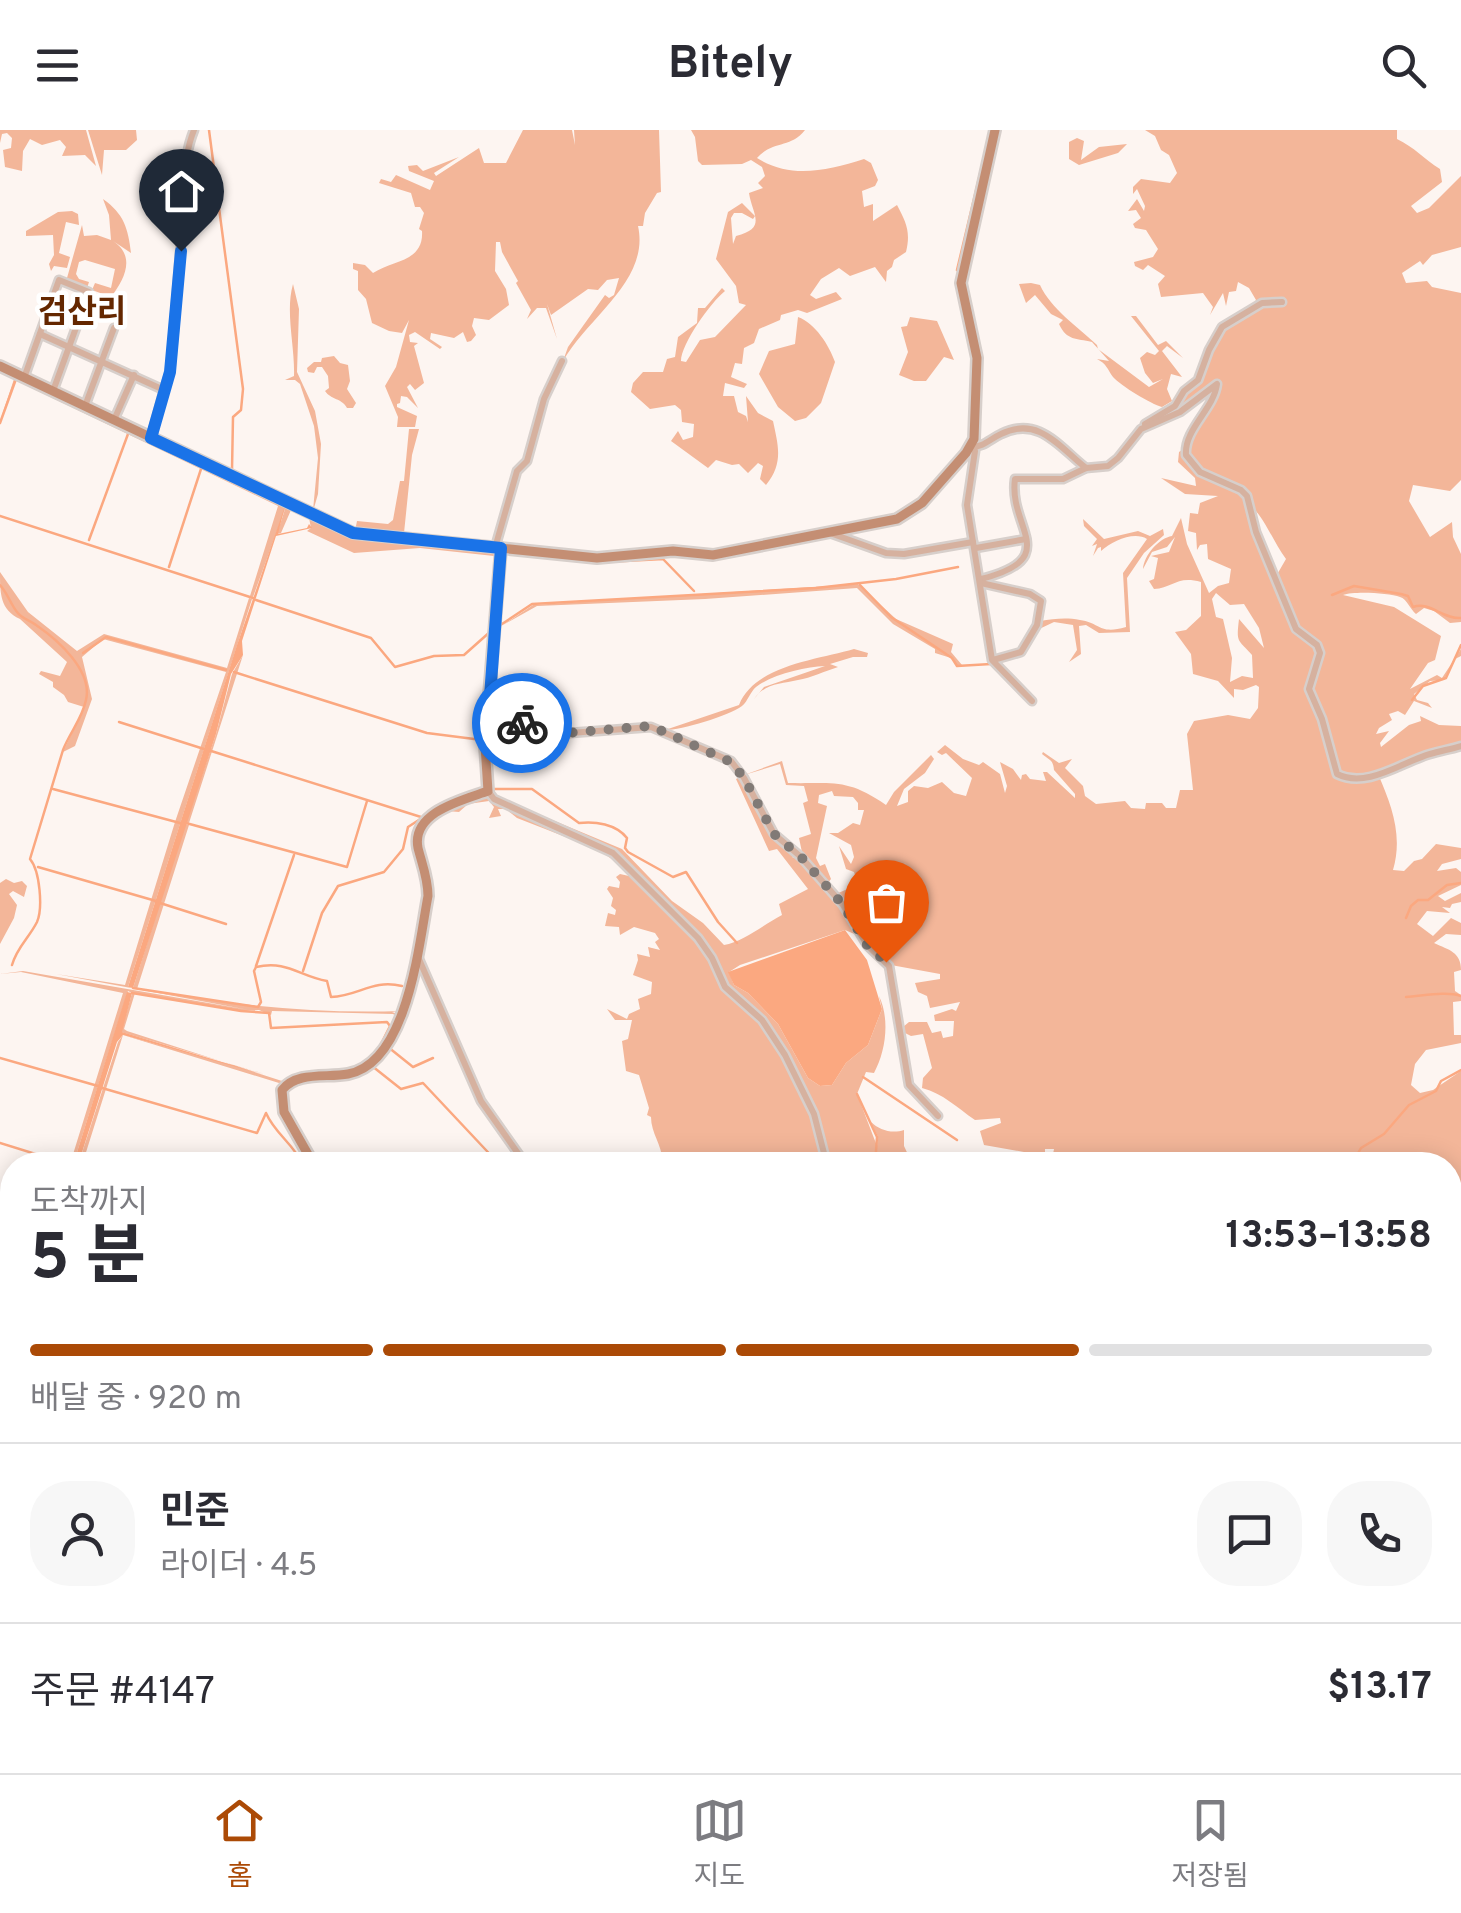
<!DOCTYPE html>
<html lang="ko">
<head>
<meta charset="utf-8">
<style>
	body { margin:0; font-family:Overpass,"Noto Sans KR",sans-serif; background:#f7f7f7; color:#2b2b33; height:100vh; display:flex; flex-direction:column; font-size:38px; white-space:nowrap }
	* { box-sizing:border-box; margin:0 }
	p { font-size:32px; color:#7c7c81 }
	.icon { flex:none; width:55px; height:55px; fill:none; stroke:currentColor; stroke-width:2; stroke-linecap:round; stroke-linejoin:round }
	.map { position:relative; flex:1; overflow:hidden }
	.side { position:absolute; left:0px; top:1022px; width:1462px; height:622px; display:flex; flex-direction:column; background:#fff; border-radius:40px 40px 0 0; box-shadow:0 5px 25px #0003 }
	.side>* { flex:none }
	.pin { position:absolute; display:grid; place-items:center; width:85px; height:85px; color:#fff; margin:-102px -42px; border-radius:50% 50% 50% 0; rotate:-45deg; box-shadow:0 0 10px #0007 }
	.pin .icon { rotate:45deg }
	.courier { position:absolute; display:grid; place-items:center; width:100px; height:100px; margin:-50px; border:8px solid #1a73e8; border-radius:50%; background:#fff; color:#222; box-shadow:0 2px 12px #0007 }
	.headline em { font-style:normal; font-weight:700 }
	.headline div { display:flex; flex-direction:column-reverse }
	.headline { display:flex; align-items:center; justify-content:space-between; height:170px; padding:0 30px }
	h1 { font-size:65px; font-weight:700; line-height:75px }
	.bar { display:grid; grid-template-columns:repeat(4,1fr); gap:15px 10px; align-content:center; height:120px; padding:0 30px }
	.bar i { height:12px; border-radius:8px; background:#e1e1e2 }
	.bar .selected { background:#ab4a06 }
	.bar p { grid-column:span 4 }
	.line { display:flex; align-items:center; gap:25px; padding:0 30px; border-top:2px solid #e1e1e2 }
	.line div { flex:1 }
	.round { display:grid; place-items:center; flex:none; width:105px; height:105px; border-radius:40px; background:#f7f7f7 }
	header { display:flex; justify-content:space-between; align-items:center; height:130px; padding:0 30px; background:#fff; font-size:45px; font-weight:700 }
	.tabs { display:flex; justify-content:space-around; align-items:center; height:140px; border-top:2px solid #e1e1e2; background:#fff; font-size:28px; color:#7c7c81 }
	.tabs a { display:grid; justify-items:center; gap:5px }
	.tabs .selected { color:#ab4a06 }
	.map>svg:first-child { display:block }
</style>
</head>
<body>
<header><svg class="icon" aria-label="menu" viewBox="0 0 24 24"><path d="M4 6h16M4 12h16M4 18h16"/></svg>Bitely<svg class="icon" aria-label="search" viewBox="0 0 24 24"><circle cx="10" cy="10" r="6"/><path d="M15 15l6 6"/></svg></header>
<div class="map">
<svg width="1461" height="1643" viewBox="0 0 1461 1643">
	<rect width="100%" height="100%" fill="#fdf5f1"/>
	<g fill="#f3b699" fill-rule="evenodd">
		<path d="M0,0H86L96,36L85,25L62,26L66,17L60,10L42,15L30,9L23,21L22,41L5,37L3,20L11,18L12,8L7,3L2,4L0,13Z"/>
		<path d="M88,0H136L137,10L126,20H104L102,45Z"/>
		<path d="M523,0H572L575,15L574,0H659L661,62L657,63L645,83L643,96H638C650,150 589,186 563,231L568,217L605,165L609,168L614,165L619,148L607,150L598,160L588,159L551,185L547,174L557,209L546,178H537L527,189L531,180L516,153L518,151L502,122L500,112H496L495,141L506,159L509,175L489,190L474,188L472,196L476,205L471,211L467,212L463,202L454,208L431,203L430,209L442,217L440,219L415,202L409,205L410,212L418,213L414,216L424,253L415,260L410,254L407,257L418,278L407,267L401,266L400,273L397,274V277L417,286L415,297H397L398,287L385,256L396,237L409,190L402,203L389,201L372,193L366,169L358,160V141L353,139V133L365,135L373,143C393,130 424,132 422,101L419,99L424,83L420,77H415L411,63L379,53L381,49L391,52L396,45L430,60L434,51L409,41L408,36L417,35L423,41L459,27L434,43L436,46L479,18L484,33H506Z"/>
		<path d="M691,0H805C790,19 773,10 757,28C790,49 826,41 864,29L871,33L878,50L875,56L862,61L864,77L873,74V91L897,75C906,92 911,102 906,122L894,130L892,137L887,141L886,152L875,137L850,146L839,138L821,149L810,165L816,169L836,162L842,169L807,183L798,180L781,185L780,190L759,199L754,213L744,218L742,234L735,233L731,247L747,254L744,258L725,253L723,266H734L738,282L746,286L748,292L746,266L758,283L773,291C778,315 784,333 766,355L760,349L763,336L758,333L748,343L739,334L732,335L716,330L708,338L671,311L678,301L683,310L693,307L694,294L682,292L681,280L675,275L650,279L631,262L633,253L643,242H663L667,229L675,227L678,207L697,193L698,178H705L722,158L725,161C711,172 681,214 681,231L686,232L700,210L715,207L746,175L739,173L736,156L716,129L728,82L742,73L755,86L753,89L742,83H734L731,88L733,114L736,106C768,98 752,84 749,63L763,58L758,53L765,46L762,37L751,30L742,34L702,35L698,31L695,7Z"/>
		<path d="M1145,0H1397V9C1414,17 1424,29 1440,39L1442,52L1411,76L1417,83L1429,78L1461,46V117L1432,125L1423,135L1420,131L1402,143L1406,153L1427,151L1432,157L1461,163V350L1450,361L1413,355L1409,371L1430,407L1452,392L1453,407L1461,424V492L1450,493L1434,481L1424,478L1416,484C1410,479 1407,469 1400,467C1389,463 1354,461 1343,465L1394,477L1441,506L1435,530L1428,533L1410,559L1437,545L1442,548L1461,519V526L1455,529L1444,550L1430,551L1414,564L1417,570L1428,573L1432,578L1414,571L1405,585L1398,581L1389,584L1392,590L1379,598L1376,604L1389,601L1380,613L1381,617L1409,595L1421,591L1420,586L1439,595L1461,596V615L1378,644C1392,676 1403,706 1393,740L1404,741L1414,731L1422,729L1436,714L1461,718V729L1442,734L1437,741L1456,738L1461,742V755L1438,766L1445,771L1461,763V772L1452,774L1450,778L1442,777L1450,783L1427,781L1417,794L1433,806L1451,788L1461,793V805L1446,804L1434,813C1449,820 1461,822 1461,840L1454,842L1455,861L1461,865V871L1453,872L1454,905H1461V913L1426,920L1415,934L1411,955L1420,963L1433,960L1461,941V1643H1421L1420,1633L1450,1632V1035H981L1053,1024L1054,1019H1045V1024L1025,1027L1024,1022L984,1015L980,1001L1001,993L1000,988L975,990C956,977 944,964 922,958L923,948L932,938L923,904L911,906L903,902V897L909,892H927L932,903L941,901L943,908L953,906L954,891H935L934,885L952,879L956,881L960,872L930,878L927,866L918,862L915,853L940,849V844L891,835L875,821L836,764L907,733L852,754L856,748L854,742L846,739L839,716L851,734L854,727L851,715L829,703H838L853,693L860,695L864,680H858V673L853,667L834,666L832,661L819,665L818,673L827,676L816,728L820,736L825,734L831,749L827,754L803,727L799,708L811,704L803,673L808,671L804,656L786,655L780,634L744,645L782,631L788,653C834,654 847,648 886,675L894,662L931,625L934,629L925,643L904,659L897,676L908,672V661L914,656L928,658L942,652L954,663L966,666L972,648L946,623L942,625L937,622L945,615L963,629L979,635L983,632L1000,644L1005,663L1007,656L1000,632L1013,639L1021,650L1022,645L1026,644L1030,649L1046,651L1043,642H1047L1075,668V664L1054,640C1053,629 1049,630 1042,624L1043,622L1059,633L1072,629L1065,638L1083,656L1085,666L1096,674L1125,671L1131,678L1145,679L1146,673H1162L1166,678H1176L1180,660H1193L1187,604L1194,591L1228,585L1250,589L1258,578L1259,557L1256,555L1243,560L1234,559V568L1218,551L1193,544L1191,524L1175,502L1186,500L1201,486V452C1177,445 1173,458 1154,459L1149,451L1154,449L1158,428L1151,426L1169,422L1175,407L1167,417L1152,422L1143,439C1144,425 1159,408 1172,406L1181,388L1187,414L1209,463L1218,456L1229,453L1231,439L1208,429L1207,414L1200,415L1197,420L1196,403L1188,401L1190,383L1198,384L1200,373L1218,366L1185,364L1161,348L1196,356L1195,348L1178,332L1179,322L1185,318L1219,256L1179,281L1142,298L1169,282L1199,251L1220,201L1251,178L1256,170L1249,158L1238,152L1236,161L1229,162L1226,176L1223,163L1210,185L1213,177L1203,163L1161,167L1158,154L1165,146L1148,135L1143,140L1135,136L1134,132L1153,127L1158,119L1146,100L1135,98L1133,94L1141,88L1136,80L1128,81L1137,69L1144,81L1145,76L1137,59L1133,64V57L1141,49L1170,53L1177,43L1169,25L1161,20L1155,6ZM1251,376C1264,387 1274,413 1286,429L1275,448ZM1216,463L1230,475L1244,474L1259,498L1264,518L1239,489C1236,514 1238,509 1252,525L1253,548L1242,546L1230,552L1232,528L1223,489L1216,487L1212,469Z"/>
		<path d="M1077,8L1084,11L1081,30L1099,17L1127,14L1118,23L1079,35L1069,29V12Z"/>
		<path d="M103,69C124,84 128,98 131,123L113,111C136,126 125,149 111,167L92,160L95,153L111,158L115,139L85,130L79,132L76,144L79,149L89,152L87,158L67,148L82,95L84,106L97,105L111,110L109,85Z"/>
		<path d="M72,81L78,84L79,95L66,92L59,123L70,127L67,138L54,136L51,141L49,134L54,125L53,105L26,106V101L58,82Z"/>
		<path d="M1031,153L1040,155C1051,179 1077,196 1097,215L1098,219L1149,257L1163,249L1153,253L1145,243L1140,228L1147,222L1155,225L1159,221L1131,186H1136L1158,215L1166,211L1183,228L1167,216L1162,221L1182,247L1171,244L1167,259L1172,271L1162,277C1151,274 1121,256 1113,247C1107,239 1107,234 1097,229L1109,231L1092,212C1076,208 1067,211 1059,194L1063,190L1051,184L1035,165L1026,173L1019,154Z"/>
		<path d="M293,154L299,179L297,242L315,281L321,314L318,364L312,385L153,306L313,380L318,328L314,296L300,254L295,250H285L294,246C295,216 285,182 293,154Z"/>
		<path d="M798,187C815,193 829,215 835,232L821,273L806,288L795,291L778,277L759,244L769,221L795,214Z"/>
		<path d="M910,187L937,191L954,230L944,227L926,251H914L899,245L908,222L901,197L907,196Z"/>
		<path d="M334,226L340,233L348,235L350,251L347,259L356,273L353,278H347C342,268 331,270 325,261L329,258L328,246L322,237H317L314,243L308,242L307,238L314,232H321L322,228Z"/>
		<path d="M15,246L340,400L497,420L486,575L494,426L420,418L354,423L307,401L311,398L309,388L291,380L281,403L277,404L286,376L253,467L250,466L278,376L15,250L0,291Z"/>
		<path d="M409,299H419L412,325L404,403L495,416L355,401L357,391L388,394L393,390L400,351H404Z"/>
		<path d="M1083,389L1104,409L1138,401L1150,406L1163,399L1164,405L1144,423L1127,448L1130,502L1099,503L1086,495L1079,496L1081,524L1069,532L1077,520L1073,495L1054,492L1035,501L1040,491C1054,489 1065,487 1080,490C1101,493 1099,505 1126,497L1123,443L1147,409C1134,401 1112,411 1101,421V417L1098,418L1093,426L1097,414L1092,416L1097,409L1084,396Z"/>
		<path d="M0,442L28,482L77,521L104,504L227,538L249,468L252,469L128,857L133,858L185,694L189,695L137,859C225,874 311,884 400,881L392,882L400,885L377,923L359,939L286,953L280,979L279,953L123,905L82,1035H78L118,912L123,905L265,944L121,902L132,863L128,861L73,1035L70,1034L123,863L21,842L0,844L23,841L249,880L56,844L125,855L175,692L226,542L103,509L82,527L92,569L75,616L63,622L84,577L68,572L64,565L53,557V552L39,544L41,541L60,546L67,532L20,489C0,480 0,463 0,442ZM135,863L241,881L259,880L271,885L272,881L393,884L398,887L371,928L356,939L319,944L303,941L282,951L127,901L124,899Z"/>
		<path d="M858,454L896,489L953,514L951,522L962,535L958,536L945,522L951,528L935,523V519L893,494L857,458L705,469L537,476L503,495L533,475Z"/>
		<path d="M854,519L868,523L867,527H853L830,534L838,537C825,541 811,548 798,550C781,554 765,553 754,569L764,557L825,536C805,537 773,544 756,557C750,562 748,571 742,576C728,586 682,600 665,600L739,575C755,535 817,530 854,519Z"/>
		<path d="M243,525L189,693L186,692L216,604L232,544Z"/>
		<path d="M494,582L503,583L545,606L648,597L717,625L736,637L770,701L791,722L793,728L800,727L844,778L859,806L845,800L740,835L729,842L734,855L748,863L778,894L808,948L820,956L832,955L846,933L868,915L882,879L879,866C890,889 886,921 874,943L866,942L857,964L877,1016L878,1007L871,992C879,1000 892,1004 904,1000V1016L913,1035H876L874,1024V1035H828L818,988L785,920L762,889L727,856L712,825L696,803L678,788L615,722L490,665L486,635L490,583ZM495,583L505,585L543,607L649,598L723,630L740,647L736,649L769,721L777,719L808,759L779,774L782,785C763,795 743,812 724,815L703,793L672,771L622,719L495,666L488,642Z"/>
		<path d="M487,663L494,670L607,721L697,808L711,828L724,857L761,891L785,926L813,984L826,1035H662C664,1016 651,1005 651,987L647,985L649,978L639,945L626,941L622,911L628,909L632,890H615L607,879L627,889L629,884L640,879L638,869L651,864L652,852L633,845L638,830L637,824L650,827L648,817L660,820L655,812L659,809L655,803L634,797L620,805L619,797L605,796L608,783L615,785L616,780L611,776L613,768L607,759L609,756L619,758L620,752L616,747L620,744L629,746L620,735L599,720L517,688L506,679H498L501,686L489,688L494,677L489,671L468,674L459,682L447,681L427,694L420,705L431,755L427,791H424C426,780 429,769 429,759C429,742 418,727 418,711C417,681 465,670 487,663Z"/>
		<path d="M6,749L14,753L22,751L27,756L24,767L13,761L9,764L17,775L14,788L0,814V753Z"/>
		<path d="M167,1632H277L280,1636L293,1632H1002L1003,1643H963L962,1639V1643H164L169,1636Z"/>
		<path d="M1018,1633H1363L1360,1643H1038L1033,1637L1036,1643H1033L1032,1639Z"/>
	</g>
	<g fill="#fba880">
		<path d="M285,376L278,404L307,398L309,394L312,398L276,406L242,511L243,525L231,544L216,604L133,858L128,857L237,515Z"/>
		<path d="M845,800L867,830L882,879L868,915L846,933L832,955L820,956L808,948L778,894L748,863L734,855L728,842Z"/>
		<path d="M127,862L132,863L122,902L265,945L123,905L117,912L78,1035H73Z"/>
	</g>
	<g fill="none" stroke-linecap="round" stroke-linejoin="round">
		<g stroke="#fba880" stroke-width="2.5">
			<path d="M209,0L219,76"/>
			<path d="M219,78L243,259L241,280L233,287L232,340"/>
			<path d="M957,140L989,6"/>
			<path d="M0,293L16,249"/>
			<path d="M0,386L253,468"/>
			<path d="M89,410L128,304"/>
			<path d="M606,432L663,429L694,461"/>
			<path d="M169,437L201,339"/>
			<path d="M0,455C8,464 10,473 17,482C22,489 30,490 36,495C58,510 93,541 86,570C82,589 70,602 63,620L30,729C40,741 43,778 37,792C29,808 17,817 12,835"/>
			<path d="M860,455L891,487L952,528L957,536L991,534"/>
			<path d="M1332,465L1354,456L1401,464L1408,466L1413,477C1430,471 1442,489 1461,488"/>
			<path d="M256,470L371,508L395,537L434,526L464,525L491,501"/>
			<path d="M499,496L532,474L816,458L896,449L958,437"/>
			<path d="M83,523L106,507L226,540"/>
			<path d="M234,542L427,603L482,610"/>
			<path d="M1412,570L1423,556L1446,548L1461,515"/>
			<path d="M119,592L204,619"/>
			<path d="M208,620L421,687"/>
			<path d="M490,621V611"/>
			<path d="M482,628L483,645"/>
			<path d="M53,659L180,693"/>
			<path d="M491,659H532L579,693C595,691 616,694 627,708L625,718L628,722L673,747L686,742L718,792L737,813"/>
			<path d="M186,693L347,737L367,671"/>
			<path d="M38,737L156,771"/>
			<path d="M160,773L226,794"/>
			<path d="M1406,788L1411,776L1418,770H1428L1447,755L1461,753"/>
			<path d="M256,836L294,725"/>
			<path d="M303,841L322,783L338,756L384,742L403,719L408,697L425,686"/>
			<path d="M133,858L258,877L261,872L254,841L256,837C287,830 299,846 327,851L331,867C359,866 372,849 402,856"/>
			<path d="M132,863L241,881L269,883L271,898L387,892L390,896L382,912"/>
			<path d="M1406,867C1423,866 1446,861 1461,866"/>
			<path d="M388,917L413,937L433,928"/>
			<path d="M0,928L98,956"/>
			<path d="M372,936L401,959L423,953L500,1035"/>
			<path d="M863,947L957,1010"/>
			<path d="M102,958L257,1003L266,983C275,1004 294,1014 303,1035"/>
			<path d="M857,964L877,1007L875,1035"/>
			<path d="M0,1013L71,1035"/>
			<path d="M1357,1025L1361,1018L1384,1004L1409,975L1436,961L1441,951L1461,940"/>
			<path d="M1450,1168L1461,1160"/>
			<path d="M0,1192L12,1195"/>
			<path d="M3,1277L12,1279"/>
			<path d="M0,1362L12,1366"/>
			<path d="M0,1448L12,1452"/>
			<path d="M1450,1523L1461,1512"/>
			<path d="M1029,1632L1037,1643"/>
			<path d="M81,1643L120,1640"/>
			<path d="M120,1643L121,1632"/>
			<path d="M1379,1643L1385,1632"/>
		</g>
		<defs>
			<g id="street">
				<path d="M40,204L164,260L151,308"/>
				<path d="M24,248L59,150L89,162L53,261"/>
				<path d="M164,260L170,242C176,184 179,127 185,69C189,39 182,31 194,0"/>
				<path d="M85,276L114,198"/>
				<path d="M114,290L134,245"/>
				<path d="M1145,294L1175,276L1184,261L1198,250L1209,220L1222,197L1262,173L1282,172"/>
				<path d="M830,403L886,423L904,424L973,412"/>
				<path d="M495,418L517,341L527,331L544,269L562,231"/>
				<path d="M976,418L1026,409"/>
				<path d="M981,449C1064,428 1008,398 1015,349H1063L1086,338L1108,336L1118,328L1141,299L1180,282L1217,254C1214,279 1184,299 1186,325L1200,342L1241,360L1247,366L1256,402L1296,499L1317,515L1320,523L1309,559L1322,589L1337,644C1367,659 1402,632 1430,624C1440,621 1451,619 1461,616"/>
				<path d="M981,453L1030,464L1041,471L1037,495L1021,522L993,530"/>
				<path d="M1032,571L992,530L967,375L975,321L971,317C984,317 990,309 1001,304C1039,285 1060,318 1086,338"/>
				<path d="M489,580L503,582L543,605L651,597L731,631L744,648L774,704L801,727L843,775L867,815L889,836L909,955L938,986"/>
				<path d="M488,661L494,669L613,723L698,808L712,828L725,857L762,890L785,925L814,984L827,1035"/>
				<path d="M418,827L481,971L522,1029"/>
				<path d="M958,1035L1013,1028"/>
			</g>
			<g id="secondary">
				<path d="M0,236L353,403L597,428L673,421L713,425L897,389L922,373L966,323L974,309L977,228L961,153L995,0"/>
				<path d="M314,1035L284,982L282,960C297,941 326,948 348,944C408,933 419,813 428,766C428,748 422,734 418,718C411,682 463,670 488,661L485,615L501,418"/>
				<path d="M129,1643L132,1632"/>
			</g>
		</defs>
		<use href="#street" stroke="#d7cfcb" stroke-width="11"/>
		<use href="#secondary" stroke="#d7cfcb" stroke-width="14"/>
		<use href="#street" stroke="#d6b19f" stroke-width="6"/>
		<use href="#secondary" stroke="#c48e73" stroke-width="9"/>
	</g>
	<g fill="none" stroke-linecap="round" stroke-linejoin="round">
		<path stroke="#817a76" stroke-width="10" stroke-dasharray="0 18" d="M522,593L543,605L651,596L731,632L744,648L774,704L801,727L843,775L867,815L886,832"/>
		<path stroke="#1a73e8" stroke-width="12" d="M181,121L170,242L151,308L353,403L501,418L489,580L503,582L522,593"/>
	</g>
	<g text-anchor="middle" stroke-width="9" stroke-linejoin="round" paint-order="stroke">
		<g font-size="32" font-weight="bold" fill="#642700" stroke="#fff">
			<text x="82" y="192">검산리</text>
		</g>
	</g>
</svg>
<div class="pin" style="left:886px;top:832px;background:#ea580c"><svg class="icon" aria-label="bag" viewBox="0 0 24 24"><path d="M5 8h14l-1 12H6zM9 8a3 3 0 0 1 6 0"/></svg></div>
<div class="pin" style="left:181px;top:121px;background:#1f2937"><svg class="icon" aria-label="home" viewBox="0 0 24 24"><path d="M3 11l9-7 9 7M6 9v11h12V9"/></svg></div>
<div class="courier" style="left:522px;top:593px"><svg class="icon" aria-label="bike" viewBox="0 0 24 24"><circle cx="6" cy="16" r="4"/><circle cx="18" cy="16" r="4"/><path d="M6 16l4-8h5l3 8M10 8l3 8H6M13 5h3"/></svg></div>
<section class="side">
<div class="headline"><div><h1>5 분</h1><p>도착까지</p></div><em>13:53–13:58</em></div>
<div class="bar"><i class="selected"></i><i class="selected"></i><i class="selected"></i><i></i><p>배달 중 · 920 m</p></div>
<div class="line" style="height:180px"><a class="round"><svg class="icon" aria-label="person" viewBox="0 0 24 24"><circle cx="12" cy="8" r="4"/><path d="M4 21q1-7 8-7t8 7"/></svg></a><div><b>민준</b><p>라이더 · 4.5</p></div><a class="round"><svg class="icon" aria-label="chat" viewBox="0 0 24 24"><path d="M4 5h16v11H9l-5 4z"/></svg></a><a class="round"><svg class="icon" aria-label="phone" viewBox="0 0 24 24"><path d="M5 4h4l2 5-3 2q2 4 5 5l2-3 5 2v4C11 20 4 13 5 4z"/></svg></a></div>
<div class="line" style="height:130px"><div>주문 #4147</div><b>$13.17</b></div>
</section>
</div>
<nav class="tabs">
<a class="selected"><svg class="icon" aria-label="home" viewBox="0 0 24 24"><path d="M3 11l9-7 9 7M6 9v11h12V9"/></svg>홈</a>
<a><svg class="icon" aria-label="map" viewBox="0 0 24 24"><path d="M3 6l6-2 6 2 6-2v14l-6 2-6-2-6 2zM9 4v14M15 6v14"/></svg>지도</a>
<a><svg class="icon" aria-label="saved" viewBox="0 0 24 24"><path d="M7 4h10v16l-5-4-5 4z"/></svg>저장됨</a>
</nav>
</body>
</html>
